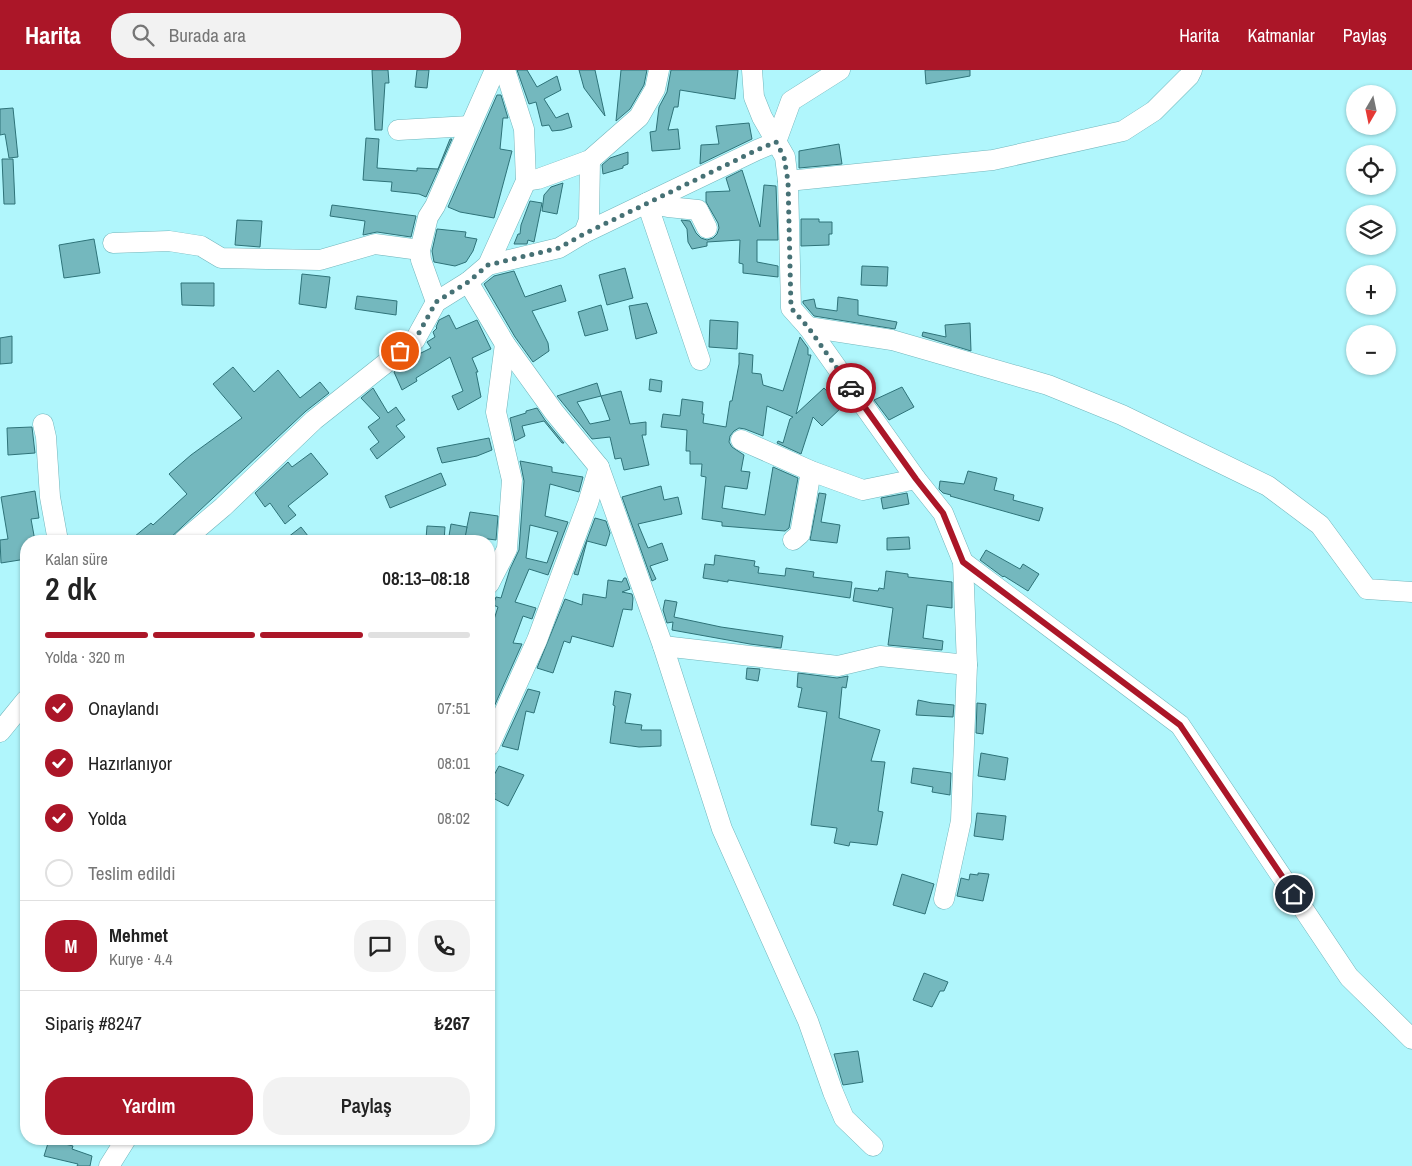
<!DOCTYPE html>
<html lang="tr">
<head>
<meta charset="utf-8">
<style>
	body { margin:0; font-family:"Archivo Narrow",sans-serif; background:#f2f2f2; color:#222; height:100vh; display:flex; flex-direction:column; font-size:19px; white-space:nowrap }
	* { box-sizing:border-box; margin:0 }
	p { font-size:16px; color:#767676 }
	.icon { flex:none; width:28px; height:28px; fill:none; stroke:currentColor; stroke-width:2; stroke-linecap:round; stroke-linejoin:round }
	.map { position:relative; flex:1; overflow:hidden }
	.drawer { position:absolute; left:20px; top:465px; width:475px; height:610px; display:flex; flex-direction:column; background:#fff; border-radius:20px; box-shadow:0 1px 4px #0004 }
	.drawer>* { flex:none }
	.needle { width:32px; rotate:189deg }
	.controls { position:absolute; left:1346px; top:15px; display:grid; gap:10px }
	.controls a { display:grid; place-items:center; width:50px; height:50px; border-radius:50%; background:#fff; box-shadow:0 1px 4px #0004; font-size:25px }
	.pin { position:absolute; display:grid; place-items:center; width:42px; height:42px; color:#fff; margin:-21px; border:2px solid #fff; border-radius:50%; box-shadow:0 1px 5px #0007 }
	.courier { position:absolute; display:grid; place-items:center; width:50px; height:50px; margin:-25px; border:4px solid #ab1628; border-radius:50%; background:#fff; color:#222; box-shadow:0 1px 6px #0007 }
	.head em { font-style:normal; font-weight:600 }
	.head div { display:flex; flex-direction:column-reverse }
	.head { display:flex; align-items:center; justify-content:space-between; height:85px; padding:0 25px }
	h1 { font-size:32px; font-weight:600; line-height:38px }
	.bar { display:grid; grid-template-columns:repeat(4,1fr); gap:8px 5px; align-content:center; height:60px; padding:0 25px }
	.bar i { height:6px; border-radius:4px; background:#e0e0e0 }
	.bar .current { background:#ab1628 }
	.bar p { grid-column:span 4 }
	.line { display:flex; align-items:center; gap:12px; padding:0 25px; border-top:1px solid #e0e0e0 }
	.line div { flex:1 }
	.round { display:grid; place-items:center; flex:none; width:52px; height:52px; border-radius:20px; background:#f2f2f2 }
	ol { padding:0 25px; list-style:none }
	li { display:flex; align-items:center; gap:15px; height:55px }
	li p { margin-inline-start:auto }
	li .icon { padding:5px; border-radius:50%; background:#ab1628; color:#fff; stroke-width:4 }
	li:last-child { color:#767676 }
	li i { width:28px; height:28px; border:2px solid #e0e0e0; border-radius:50% }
	.button { display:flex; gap:10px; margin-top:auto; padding:10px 25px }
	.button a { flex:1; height:58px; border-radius:20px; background:#ab1628; color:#fff; font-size:20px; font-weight:600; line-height:58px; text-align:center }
	.button a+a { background:#f2f2f2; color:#222 }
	header { display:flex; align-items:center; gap:30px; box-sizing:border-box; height:70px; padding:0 25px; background:#ab1628; color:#fff }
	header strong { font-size:24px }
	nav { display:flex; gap:28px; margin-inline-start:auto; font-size:18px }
	.search { width:350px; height:45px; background:#f2f2f2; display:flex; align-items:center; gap:12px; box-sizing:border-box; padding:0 18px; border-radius:20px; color:#767676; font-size:19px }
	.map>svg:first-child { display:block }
</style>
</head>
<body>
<header>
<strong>Harita</strong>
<div class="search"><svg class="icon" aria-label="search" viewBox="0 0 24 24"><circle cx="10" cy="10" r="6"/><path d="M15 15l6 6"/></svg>Burada ara</div>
<nav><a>Harita</a><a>Katmanlar</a><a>Paylaş</a></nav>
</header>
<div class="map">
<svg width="1412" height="1096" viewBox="0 0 1412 1096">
	<rect width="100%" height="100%" fill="#b0f6fc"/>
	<g fill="#74b8be" stroke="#2e7379" fill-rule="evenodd">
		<path d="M372,0H388L389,13H385L382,60H375Z"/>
		<path d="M417,0H429L427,18L415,17Z"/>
		<path d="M517,0H527L537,17L557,6L561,20L544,29L556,48L568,43L572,57L562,60L552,61L549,55L542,56L536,32L529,34Z"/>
		<path d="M579,0H595L605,46L584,18Z"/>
		<path d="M621,0H647L644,15L630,39L616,51Z"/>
		<path d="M671,0H738L735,29L680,20L678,37H674L668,60L678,59L680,79L652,81L650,62L656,61L659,37L667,22Z"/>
		<path d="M925,0H970V6L926,14Z"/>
		<path d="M497,25H501L508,48H503L500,79L512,81L494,148L460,142L448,137Z"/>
		<path d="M13,38L18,87L9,88L5,64L0,65V39Z"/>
		<path d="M749,53L752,69L700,94L701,75L719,74L716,56Z"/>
		<path d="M366,68L379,69L377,98L417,101V98L438,99L450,69H452L426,127L419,124L391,121L392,112L363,110Z"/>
		<path d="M839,74L842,94L799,98V81Z"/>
		<path d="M628,82V94L623,96V98L603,104L602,95L610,88Z"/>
		<path d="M2,89H13L15,134H4Z"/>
		<path d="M742,100L760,157L764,115L776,116L778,170H757V192L778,196V207L743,203V194L739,193L740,170L707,172V176L692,179L688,172L687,159L681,150L690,151L696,163L701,168L707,170L713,168L717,164L719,158L718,153L706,132V122L730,121L726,108Z"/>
		<path d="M563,113L557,144L542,141L544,125L551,117Z"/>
		<path d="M530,131L542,133L534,172L528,170L527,174H514L518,164H520L521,155Z"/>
		<path d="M332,135L416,146L411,167L377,162L363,165L365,151L330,146Z"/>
		<path d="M801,149H819V152H832V164H829V175L801,176Z"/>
		<path d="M237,150L262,151L260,177L235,175Z"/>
		<path d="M437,159L466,162L465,167L477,169L473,181L466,192L455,196L434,192L432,181Z"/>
		<path d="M94,169L100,203L64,208L59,175Z"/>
		<path d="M862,196L888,197L887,216L861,215Z"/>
		<path d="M625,198L633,228L607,235L599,205Z"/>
		<path d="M514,201L525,227L561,215L566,231L532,241L548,273L549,281L533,292L515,267L484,214L494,206Z"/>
		<path d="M302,204L330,207L326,238L299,234Z"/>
		<path d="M181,213H214V236L182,235Z"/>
		<path d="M357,226L397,231L396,245L355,239Z"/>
		<path d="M838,227L858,230V245L897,252L895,259L814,246L803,233V231L814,229L816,238L837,241Z"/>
		<path d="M647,233L657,263L636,269L629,236Z"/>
		<path d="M601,235L608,260L585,266L578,242Z"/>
		<path d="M449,245L456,259L477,250L491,279L472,288L478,302H476L481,327L458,340L452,326L463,321L450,287L416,308L417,311L402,320L394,302L413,287L431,278L427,272L435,267L433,262L437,258L436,257L439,250Z"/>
		<path d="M710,250L738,252L737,279L709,277Z"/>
		<path d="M970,253L971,281L922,266L923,262L946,267L945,255Z"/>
		<path d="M12,266V293L0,294V268Z"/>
		<path d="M800,267L808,278V285H811L796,344L824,318L842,337L822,356L813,347L801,384L777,373L778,371L783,373L790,349L793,347L767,336L763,366L745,359L739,358L734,361L730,366L729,372L732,377L744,385L741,401L750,402L747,419L725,416L722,438L765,445L773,397L798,408L789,458L785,461L722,456V452L702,449L706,407L701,406L702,394H690V381H686L687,360L661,357L663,344L680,346L682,329L703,332L702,344H704L703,353L726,357L730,331H732L739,294V283L753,285L752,303L761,304L763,315L783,321Z"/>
		<path d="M233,297L254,322L278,300L300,328L320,312L329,323L306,341L167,471H129L151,453L153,455L187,424L169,404L191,385L242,348L213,314Z"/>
		<path d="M650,309L662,311L661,322L649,320Z"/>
		<path d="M597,313L601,326L621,321L630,354L646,352V365H642L649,395L624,400L621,388L615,389L610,367L592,369L557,326ZM601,326L610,350L590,354L577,332Z"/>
		<path d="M902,317L914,337L889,350L874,330Z"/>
		<path d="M373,318L388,343L396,337L405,350L396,356L405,367L377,389L370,379L379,372L368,357L380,348L361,328Z"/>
		<path d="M537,338L545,350L564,373H562L544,351L522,356L525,366L515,371L510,348L526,343V341Z"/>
		<path d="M32,357L35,383L8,385L7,358Z"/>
		<path d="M489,368L492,380L477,386L442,393L437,378Z"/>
		<path d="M311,383L328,404L288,436L296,445L285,454L270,433L265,437L255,423L288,392L292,397Z"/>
		<path d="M520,391L552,397V402L583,407L579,422L550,414L545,446L568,452L548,505L529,499L515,532L536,538L532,549L523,546L513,573L522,574L489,648V565L498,537L493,535L496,527L501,528L510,499L519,480L524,411ZM530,455L558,462L547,493L526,488Z"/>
		<path d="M968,401L997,408L994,420L1014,425L1013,430L1043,438L1039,451L950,426L951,425L943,423L939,419L940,411L964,414Z"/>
		<path d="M441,403L446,415L390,438L385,426Z"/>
		<path d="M661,416L664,430L678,427L682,444L638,454L648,478L662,473L668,490L650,496L656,509L652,511L622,427Z"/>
		<path d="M35,421L39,448L31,449L35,471H26V489L1,493L0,470L8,469L1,427Z"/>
		<path d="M819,423L826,424L821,452L840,455L837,473L810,470Z"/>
		<path d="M907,423L909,434L883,439L881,428Z"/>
		<path d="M470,442L498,446L496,470L465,466Z"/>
		<path d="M595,448L606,451L610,463L606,476L587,471L578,505L574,504Z"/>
		<path d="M451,454L467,457L465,468L449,466Z"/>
		<path d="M427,456L445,457L444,471L426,469Z"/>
		<path d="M301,457L312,471H283Z"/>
		<path d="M909,467L910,479L887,480V468Z"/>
		<path d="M986,480L1020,499L1023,494L1039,504L1028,521L1004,506L1003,507L980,490Z"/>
		<path d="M715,485L755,491L754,496L759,497L758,503L785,506L786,498L814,502L813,507L852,512L850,528L728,510V512L703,508L705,494L714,495Z"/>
		<path d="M886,501L908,504V507L952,512V538L927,535L923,568L943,571L942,580L888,575L893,538L853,531L855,518L878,521L879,518L884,519Z"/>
		<path d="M624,508H626L630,519L622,522L632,524L633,528L632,540L623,539L613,577L572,566L570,573L564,571L553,603L537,598L565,529L582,535L583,524L606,528L608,510L622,512Z"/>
		<path d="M665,530L677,532L674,547L721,557L783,566L781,578L750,574L672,560L673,552L667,553L663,540Z"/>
		<path d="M747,598L760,599L758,611L746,609Z"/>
		<path d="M798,603L837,608L848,606L846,618L842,617L839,648L880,660L871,691L885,692L878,741L883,742L877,775L850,772L849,776L834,773L837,758L811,755L827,642L798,637L802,618L797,617Z"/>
		<path d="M528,619L540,622L534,643L526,641L518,680L502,676Z"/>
		<path d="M615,621L631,624L625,653L642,655L641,660H661V676L639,677L610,673L615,636L613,635Z"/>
		<path d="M918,630L932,633L954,635L953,647L916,645Z"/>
		<path d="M977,633L986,634L983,664L976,663Z"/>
		<path d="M981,683L1008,688L1005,710L978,706Z"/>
		<path d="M499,696L524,705L508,736L493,728L495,723L489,721V705L493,707Z"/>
		<path d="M913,698L951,703L950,725L932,722L933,717L911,713Z"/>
		<path d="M977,743L1006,746L1003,770L974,766Z"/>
		<path d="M978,803L989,804L983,831L957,826L961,808L969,810L970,804L978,805Z"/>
		<path d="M902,804L934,814L925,844L893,835Z"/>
		<path d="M924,903L948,912L944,921H940L932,937L913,930Z"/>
		<path d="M858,981L863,1012L843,1015L834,984Z"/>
		<path d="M49,1070L73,1076L72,1079L92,1086L90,1096H77L78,1094L44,1086Z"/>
	</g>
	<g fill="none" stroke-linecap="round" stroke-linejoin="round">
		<defs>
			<g id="minor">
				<path d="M752,0L754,27L762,47L785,87L788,111L791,238L808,257L916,409L943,443L963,492L967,595L961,751L944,829"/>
				<path d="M398,60L470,56"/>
				<path d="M526,111L538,109L590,90L639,47L655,19L659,0"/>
				<path d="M788,111L993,90L1123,61L1154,41L1189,6L1192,0"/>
				<path d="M647,133L700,290"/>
				<path d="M647,133L668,137L698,140L707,158"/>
				<path d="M584,163L589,150L590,90"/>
				<path d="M113,173L169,171L201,176L221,188L320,190L375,174L420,180"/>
				<path d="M488,195L559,178L584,163L757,80L776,72L791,31L840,0"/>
				<path d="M468,212L505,274L554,342L599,397L663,576L722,759L808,951L833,1022L844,1048L873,1076"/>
				<path d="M436,232L421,190L420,180L428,147L435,136L495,0"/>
				<path d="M808,257L892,270L1048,315L1122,345L1268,416L1320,455L1367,519L1412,522"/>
				<path d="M43,354L46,367L50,427L58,471"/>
				<path d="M741,370L811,401L863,420L916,409"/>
				<path d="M793,470L800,464L811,401"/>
				<path d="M183,471L223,437L314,350L415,270L436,232L468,212L488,195L526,111L524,59L505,0"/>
				<path d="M963,492L1180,655L1349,907L1412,969"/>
				<path d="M489,514L507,479L512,410L496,342L505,274"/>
				<path d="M663,576L838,596L880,586L967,595"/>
				<path d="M0,662L26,630"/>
				<path d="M489,676L537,570L588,433L599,397"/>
				<path d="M109,1096L126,1069"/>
			</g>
		</defs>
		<use href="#minor" stroke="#72b6bc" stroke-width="21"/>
		<use href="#minor" stroke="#fff" stroke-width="20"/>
	</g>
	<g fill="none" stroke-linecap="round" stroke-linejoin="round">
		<path stroke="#467175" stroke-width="5" stroke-dasharray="0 9" d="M400,281L415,270L436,232L468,212L488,195L559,178L584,164L757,80L776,72L784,87L788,111L791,238L808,257L851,318"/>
		<path stroke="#ab1628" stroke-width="6" d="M851,318L916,409L943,443L963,492L1180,655L1294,824"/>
	</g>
</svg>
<div class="controls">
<a><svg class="needle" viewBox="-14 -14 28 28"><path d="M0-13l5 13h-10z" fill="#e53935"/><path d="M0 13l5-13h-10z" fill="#767676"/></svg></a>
<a><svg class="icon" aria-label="locate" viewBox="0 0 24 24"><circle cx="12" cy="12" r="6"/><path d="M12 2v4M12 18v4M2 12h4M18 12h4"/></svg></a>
<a><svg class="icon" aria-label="layers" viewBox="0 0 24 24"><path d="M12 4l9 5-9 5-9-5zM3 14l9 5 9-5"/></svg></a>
<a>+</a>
<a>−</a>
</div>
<div class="pin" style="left:400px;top:281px;background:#ea580c"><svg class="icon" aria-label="bag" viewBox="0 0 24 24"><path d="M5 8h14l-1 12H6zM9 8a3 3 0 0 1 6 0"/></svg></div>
<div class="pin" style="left:1294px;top:824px;background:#1f2937"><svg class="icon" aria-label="home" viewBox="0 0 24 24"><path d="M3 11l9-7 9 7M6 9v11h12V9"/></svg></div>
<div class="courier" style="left:851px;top:318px"><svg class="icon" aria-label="car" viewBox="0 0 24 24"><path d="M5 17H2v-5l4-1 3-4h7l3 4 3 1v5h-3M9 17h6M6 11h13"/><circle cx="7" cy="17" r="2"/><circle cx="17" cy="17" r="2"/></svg></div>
<section class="drawer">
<div class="head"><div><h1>2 dk</h1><p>Kalan süre</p></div><em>08:13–08:18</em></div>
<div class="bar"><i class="current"></i><i class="current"></i><i class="current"></i><i></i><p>Yolda · 320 m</p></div>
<ol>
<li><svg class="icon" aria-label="check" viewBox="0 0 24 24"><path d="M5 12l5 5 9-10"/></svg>Onaylandı<p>07:51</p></li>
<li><svg class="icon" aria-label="check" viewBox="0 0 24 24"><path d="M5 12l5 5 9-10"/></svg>Hazırlanıyor<p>08:01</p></li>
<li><svg class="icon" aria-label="check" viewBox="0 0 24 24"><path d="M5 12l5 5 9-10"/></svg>Yolda<p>08:02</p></li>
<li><i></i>Teslim edildi</li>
</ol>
<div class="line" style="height:90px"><b class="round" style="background:#ab1628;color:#fff">M</b><div><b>Mehmet</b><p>Kurye · 4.4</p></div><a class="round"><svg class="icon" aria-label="chat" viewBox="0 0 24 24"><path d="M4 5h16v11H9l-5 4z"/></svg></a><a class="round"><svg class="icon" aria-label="phone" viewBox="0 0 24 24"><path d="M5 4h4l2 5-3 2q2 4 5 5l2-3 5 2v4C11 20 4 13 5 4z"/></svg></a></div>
<div class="line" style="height:65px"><div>Sipariş #8247</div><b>₺267</b></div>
<div class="button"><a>Yardım</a><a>Paylaş</a></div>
</section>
</div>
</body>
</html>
